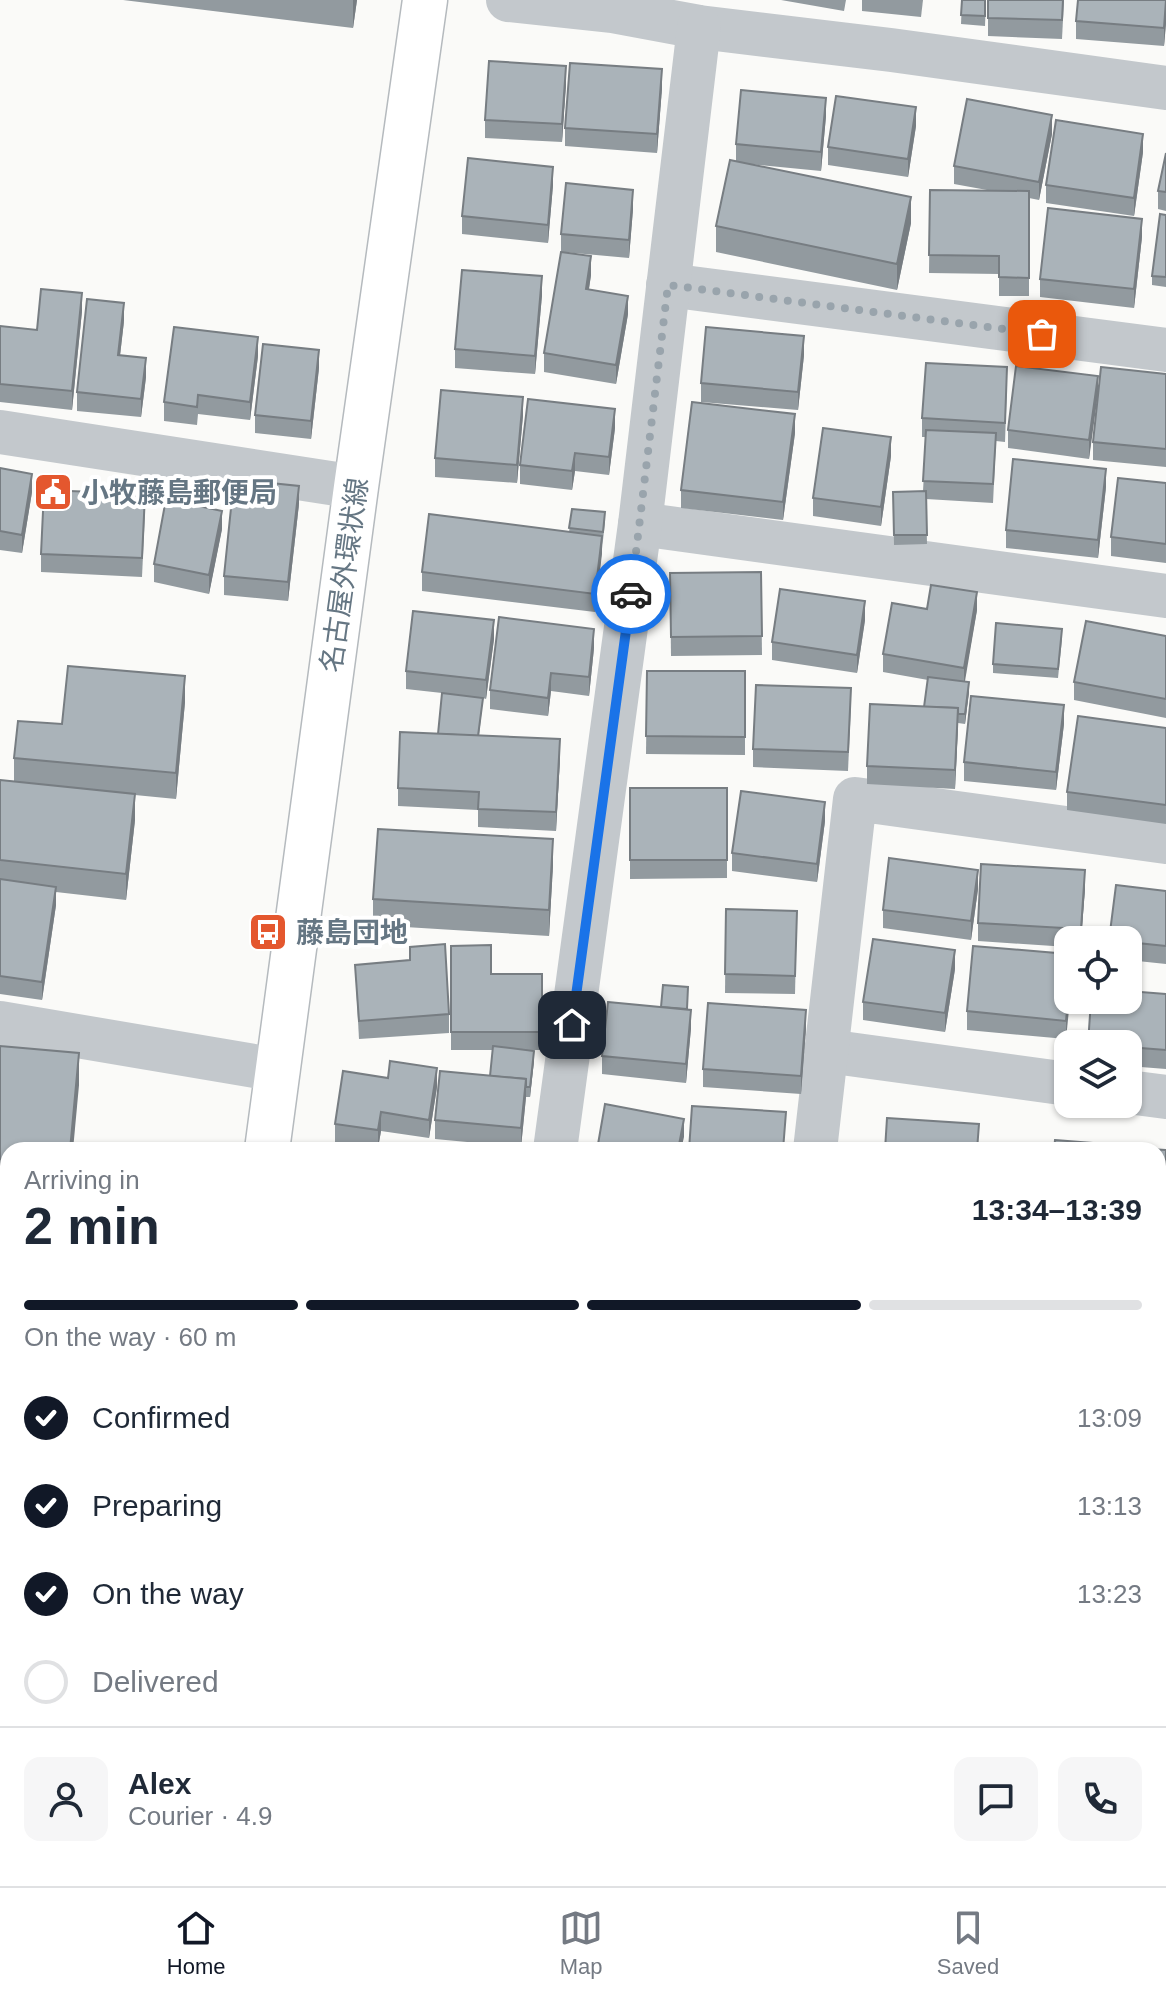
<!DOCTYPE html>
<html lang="en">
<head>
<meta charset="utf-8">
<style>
	body { margin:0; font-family:Arial,"Noto Sans JP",sans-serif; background:#f6f6f7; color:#1f2937; height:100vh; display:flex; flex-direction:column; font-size:30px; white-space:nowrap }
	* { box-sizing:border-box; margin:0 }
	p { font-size:26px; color:#747a83 }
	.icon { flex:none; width:44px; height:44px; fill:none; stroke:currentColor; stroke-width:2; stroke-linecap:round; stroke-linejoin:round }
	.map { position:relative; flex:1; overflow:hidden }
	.drawer { position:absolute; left:0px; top:1142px; width:1166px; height:744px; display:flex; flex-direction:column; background:#fff; border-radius:24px 24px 0 0; box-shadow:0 2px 6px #0004 }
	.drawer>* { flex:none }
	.controls { position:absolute; left:1054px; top:926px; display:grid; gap:16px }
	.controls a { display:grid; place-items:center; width:88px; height:88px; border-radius:16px; background:#fff; box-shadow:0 2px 6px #0004; font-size:40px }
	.pin { position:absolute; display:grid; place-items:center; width:68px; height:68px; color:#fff; margin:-34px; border-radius:16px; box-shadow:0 4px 12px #0006 }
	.courier { position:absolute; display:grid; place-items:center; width:80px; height:80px; margin:-40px; border:6px solid #1a73e8; border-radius:50%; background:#fff; color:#222; box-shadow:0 2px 10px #0007 }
	.head em { font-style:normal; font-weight:700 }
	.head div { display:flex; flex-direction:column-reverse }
	.head { display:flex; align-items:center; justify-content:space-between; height:136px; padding:0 24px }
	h1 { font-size:52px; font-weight:700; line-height:60px }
	.bar { display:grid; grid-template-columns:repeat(4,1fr); gap:12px 8px; align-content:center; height:96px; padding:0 24px }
	.bar i { height:10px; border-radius:6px; background:#e0e1e3 }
	.bar .current { background:#111827 }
	.bar p { grid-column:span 4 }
	.line { display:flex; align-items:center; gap:20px; padding:0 24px; border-top:2px solid #e0e1e3 }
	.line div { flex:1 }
	.round { display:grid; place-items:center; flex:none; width:84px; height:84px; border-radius:16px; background:#f6f6f7 }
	ol { padding:0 24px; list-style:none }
	li { display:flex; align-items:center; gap:24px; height:88px }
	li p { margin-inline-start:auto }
	li .icon { padding:8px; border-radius:50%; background:#111827; color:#fff; stroke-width:4 }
	li:last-child { color:#747a83 }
	li i { width:44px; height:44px; border:4px solid #e0e1e3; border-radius:50% }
	.dock { display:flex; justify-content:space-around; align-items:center; height:112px; border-top:2px solid #e0e1e3; background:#fff; font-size:22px; color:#747a83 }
	.dock a { display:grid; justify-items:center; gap:4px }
	.dock .current { color:#111827 }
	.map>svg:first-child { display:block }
</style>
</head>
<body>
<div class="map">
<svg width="1166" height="1886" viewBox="0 0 1166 1886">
	<rect width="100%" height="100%" fill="#fafaf8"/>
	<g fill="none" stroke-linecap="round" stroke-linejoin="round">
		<defs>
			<g id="major">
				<path d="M267,1150L356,487L425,0"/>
				<path d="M170,1886L171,1878"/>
			</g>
		</defs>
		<use href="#major" stroke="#b5babe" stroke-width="47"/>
		<g stroke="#c3c8cc" stroke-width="44">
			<path d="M508,0L613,11L699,27L891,50L1166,88"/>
			<path d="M668,285L1166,350"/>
			<path d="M0,432L356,487"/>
			<path d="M640,524L1166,596"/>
			<path d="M0,1023L278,1070"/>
			<path d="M827,1051L1068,1084"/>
			<path d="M1128,1092L1166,1097"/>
			<path d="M555,1150L640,524L699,27"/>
			<path d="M815,1150L855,799L1166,842"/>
			<path d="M1158,1399L1166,1400"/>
			<path d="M0,1682L8,1683"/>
			<path d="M386,1886L387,1878"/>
			<path d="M651,1886L652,1878"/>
			<path d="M921,1886L922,1878"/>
		</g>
		<use href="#major" stroke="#fff" stroke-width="44"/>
	</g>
	<g fill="#929a9f">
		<path d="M123,0H357L353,28Z"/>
		<path d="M781,0H846L844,11Z"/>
		<path d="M862,0H923L921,17L862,11Z"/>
		<path d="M962,0H986L985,26L961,24Z"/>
		<path d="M988,0H1064L1062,39L988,36Z"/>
		<path d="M1166,0V23L1164,46L1076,39V21Z"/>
		<path d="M566,84L562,142L485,138V120Z"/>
		<path d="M662,88L657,153L565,146V128Z"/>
		<path d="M826,116L821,171L748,164L911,223L897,290L716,252V226L736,161V144Z"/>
		<path d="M916,126L908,177L828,165V147Z"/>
		<path d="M1052,134L1039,200L1029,198V296H999V274L929,273L930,190H987L954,184V166Z"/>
		<path d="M1143,152L1134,216L1046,203V185Z"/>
		<path d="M1166,153V211L1158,209V191Z"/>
		<path d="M553,185L548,243L462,234V216Z"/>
		<path d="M633,209L629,258L563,252L591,275L589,289L628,314L616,384L544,372V353L561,252V234Z"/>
		<path d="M1166,215V287L1152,285V276Z"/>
		<path d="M1142,237L1134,308L1040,297V279Z"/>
		<path d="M542,295L535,374L455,368V349Z"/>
		<path d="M82,311L72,410L0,402V326L37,330Z"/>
		<path d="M124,321L120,355L146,377L141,417L77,411V392Z"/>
		<path d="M804,355L798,410L701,402V383Z"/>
		<path d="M258,356L250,420L198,414L197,425L164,421V402Z"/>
		<path d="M319,368L311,439L255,433V415Z"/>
		<path d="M1166,374V467L1093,460V442Z"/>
		<path d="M1098,376L1089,459L1008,448V430Z"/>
		<path d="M1007,386L1005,442L996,441L993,503L926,499L927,544L894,545L893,492L923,491L926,437H922V418Z"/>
		<path d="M523,415L517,483L435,477V458Z"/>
		<path d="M615,428L609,475L575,471L572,490L520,484V465Z"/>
		<path d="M795,433L783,520L681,508V490Z"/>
		<path d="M891,456L881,526L813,516V498Z"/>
		<path d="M0,468L32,492L22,553L0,550Z"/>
		<path d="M1166,483V563L1111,556V537Z"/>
		<path d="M1106,487L1098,558L1006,548V530Z"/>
		<path d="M299,504L288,601L224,595V576Z"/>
		<path d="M572,509L605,522L595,612L422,591V572L569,532Z"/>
		<path d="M145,512L142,577L41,572V554Z"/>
		<path d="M222,529L209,594L154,582V564Z"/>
		<path d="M761,572L762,655L671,656L670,573Z"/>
		<path d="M927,609L977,610L964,682L969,692L965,724L958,723L955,789L867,784V766L924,707L928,680L883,672V654Z"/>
		<path d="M865,620L857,673L772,660V642Z"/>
		<path d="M1166,636V718L1074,700V682Z"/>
		<path d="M494,639L486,699L483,698L479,736L560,758L556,831L478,827V810L398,806V788L438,734L442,693L406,689V671Z"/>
		<path d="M1062,639L1058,678L993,673V664Z"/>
		<path d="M594,648L589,696L551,691L548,716L490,709V690Z"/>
		<path d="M647,671H745V755L646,754Z"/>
		<path d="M185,702L176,799L135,795V820L126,900L56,892V905L42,1000L0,994V780L14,781V758L62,724Z"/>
		<path d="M851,706L848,771L753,767V749Z"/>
		<path d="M1064,724L1056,790L964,781V762Z"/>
		<path d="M1166,728V824L1067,810V792Z"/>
		<path d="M630,788H727V878L630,879Z"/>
		<path d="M825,821L817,882L732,871V853Z"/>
		<path d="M553,865L549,936L373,925V899Z"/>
		<path d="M978,889L971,940L883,928V910Z"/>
		<path d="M1085,889L1081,940H1068V947L978,941V923Z"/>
		<path d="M1166,891V964L1128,960V940Z"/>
		<path d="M726,909L797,911L795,994L725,993Z"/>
		<path d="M451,946L491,974H542V1050H529L534,1061L530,1097H526L521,1147L435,1139V1120L490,1076L493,1050H451Z"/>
		<path d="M1068,954L1066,1039L967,1030V1011Z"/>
		<path d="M355,965L449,1014V1033L359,1039Z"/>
		<path d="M955,969L945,1032L863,1020V1002Z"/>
		<path d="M1166,994V1069L1128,1066V1044Z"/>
		<path d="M687,1009L691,1028L686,1083L602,1074V1056Z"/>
		<path d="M806,1028L801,1094L703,1087V1069Z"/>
		<path d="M0,1046L79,1085L8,1150V1456H0Z"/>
		<path d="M437,1087L429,1138L381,1131L378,1148L335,1142V1124Z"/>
		<rect x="1158" y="1150" width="8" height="86"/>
		<rect x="1158" y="1263" width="8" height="88"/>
		<path d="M1158,1424L1166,1425V1504L1158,1503Z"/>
		<path d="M8,1526V1651H0V1548H7Z"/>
		<path d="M1158,1531L1166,1532V1617L1158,1616Z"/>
		<path d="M1158,1633L1166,1634V1728L1158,1726Z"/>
		<rect x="0" y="1699" width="8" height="84"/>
	</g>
	<g fill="#777d82">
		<path d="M353,0H357L353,28Z"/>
		<path d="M1166,4V23L1164,46V28Z"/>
		<path d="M566,66V84L562,142V124Z"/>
		<path d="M662,69V88L657,153V134Z"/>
		<path d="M826,98V116L821,171V152Z"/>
		<path d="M916,107V126L908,177V159Z"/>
		<path d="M1052,115V134L1039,200V182Z"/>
		<path d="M1143,134V152L1134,216V198Z"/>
		<path d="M553,167V185L548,243V225Z"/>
		<path d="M633,190V209L629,258V240Z"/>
		<path d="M911,197V223L897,290V264Z"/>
		<path d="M1142,219V237L1134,308V289Z"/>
		<path d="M591,256V275L586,307V289Z"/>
		<path d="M542,276V295L535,374V356Z"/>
		<path d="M82,293V311L72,410V391Z"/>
		<path d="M628,296V314L616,384V365Z"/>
		<path d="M124,303V321L118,373V355Z"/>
		<path d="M804,336V355L798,410V392Z"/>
		<path d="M258,337V356L250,420V402Z"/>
		<path d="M319,350V368L311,439V421Z"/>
		<path d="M146,358V377L141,417V399Z"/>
		<path d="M1098,376V394L1089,459V440Z"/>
		<path d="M523,397V415L517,483V465Z"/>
		<path d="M615,409V428L609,475V457Z"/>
		<path d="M795,414V433L783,520V502Z"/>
		<path d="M891,437V456L881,526V507Z"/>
		<path d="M575,453V471L572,490V471Z"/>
		<path d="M1106,469V487L1098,558V540Z"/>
		<path d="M32,474V492L22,553V535Z"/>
		<path d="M299,486V504L288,601V582Z"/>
		<path d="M222,511V529L209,594V575Z"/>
		<path d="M602,536V554L595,612V594Z"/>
		<path d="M977,592V610L964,687V668Z"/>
		<path d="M865,601V620L857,673V655Z"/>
		<path d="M494,620V639L486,699V680Z"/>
		<path d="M594,629V648L589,696V677Z"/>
		<path d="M551,673V691L548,716V698Z"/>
		<path d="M185,676V702L176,799V773Z"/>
		<path d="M969,682V692L965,724V714Z"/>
		<path d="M1064,705V724L1056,790V772Z"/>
		<path d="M958,708V727L955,789V770Z"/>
		<path d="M560,739V758L556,831V812Z"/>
		<path d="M135,794V820L126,900V874Z"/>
		<path d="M825,802V821L817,882V864Z"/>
		<path d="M553,839V865L549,936V910Z"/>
		<path d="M978,870V889L971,940V921Z"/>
		<path d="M1085,870V889L1081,940V929Z"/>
		<path d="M56,887V905L42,1000V982Z"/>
		<path d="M955,950V969L945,1032V1013Z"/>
		<path d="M1068,1000H1070L1066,1039V1021Z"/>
		<path d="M691,1010V1028L686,1083V1064Z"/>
		<path d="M806,1010V1028L801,1094V1076Z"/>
		<path d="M534,1051V1061L530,1097V1087Z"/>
		<path d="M79,1053V1085L73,1150H70Z"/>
		<path d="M437,1068V1087L429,1138V1120Z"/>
		<path d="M526,1079V1097L521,1147V1128Z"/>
		<path d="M381,1112V1131L378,1148V1130Z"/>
		<path d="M684,1119V1137L681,1150H678Z"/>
	</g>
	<g fill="#aab3b9" stroke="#777d82" stroke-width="2">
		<path d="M962,0H985V16L961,15Z"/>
		<path d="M988,0H1063L1062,20L988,18Z"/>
		<path d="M1078,0H1166L1164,28L1076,21Z"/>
		<path d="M489,61L566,66L562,124L485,120Z"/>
		<path d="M570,63L662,69L657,134L565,128Z"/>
		<path d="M741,90L826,98L821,152L736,144Z"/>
		<path d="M836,96L916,107L908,159L828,147Z"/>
		<path d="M967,99L1052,115L1039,182L954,166Z"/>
		<path d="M1056,120L1143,134L1134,198L1046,185Z"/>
		<path d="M1166,153V192L1158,191Z"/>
		<path d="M468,158L553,167L548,225L462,216Z"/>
		<path d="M730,160L911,197L897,264L716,226Z"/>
		<path d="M566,183L633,190L629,240L561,234Z"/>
		<path d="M930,190L1029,191V278L999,277V256L929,255Z"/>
		<path d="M1048,208L1142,219L1134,289L1040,279Z"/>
		<path d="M1160,214L1166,215V277L1152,276Z"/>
		<path d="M561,252L591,256L586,289L628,296L616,365L544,353Z"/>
		<path d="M462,270L542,276L535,356L455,349Z"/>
		<path d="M41,289L82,293L72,391L0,384V326L37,330Z"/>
		<path d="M87,299L124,303L118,355L146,358L141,399L77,392Z"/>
		<path d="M174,327L258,337L250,402L198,395L197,407L164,402Z"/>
		<path d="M706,327L804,336L798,392L701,383Z"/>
		<path d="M263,344L319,350L311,421L255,415Z"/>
		<path d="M926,363L1007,367L1005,423L922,418Z"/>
		<path d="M1016,366L1098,376L1089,440L1008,430Z"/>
		<path d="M1101,367L1166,374V449L1093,442Z"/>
		<path d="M441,390L523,397L517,465L435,458Z"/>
		<path d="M528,399L615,409L609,457L575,453L572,471L520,465Z"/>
		<path d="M692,402L795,414L783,502L681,490Z"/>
		<path d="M823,428L891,437L881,507L813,498Z"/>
		<path d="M926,430L996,433L993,484L923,481Z"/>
		<path d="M1013,459L1106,469L1098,540L1006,530Z"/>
		<path d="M0,468L32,474L22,535L0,531Z"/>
		<path d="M1118,478L1166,483V544L1111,537Z"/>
		<path d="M234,479L299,486L288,582L224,576Z"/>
		<path d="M44,490L145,494L142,558L41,554Z"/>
		<path d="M926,491L927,535H894L893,492Z"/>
		<path d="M166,499L222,511L209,575L154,564Z"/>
		<path d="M572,509L605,512L603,532L569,528Z"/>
		<path d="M429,514L602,536L595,594L422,572Z"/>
		<path d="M761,572L762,636L671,637L670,573Z"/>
		<path d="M931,585L977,592L964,668L883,654L892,603L927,609Z"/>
		<path d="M780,589L865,601L857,655L772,642Z"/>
		<path d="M413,611L494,620L486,680L406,671Z"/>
		<path d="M499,617L594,629L589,677L551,673L548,698L490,690Z"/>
		<path d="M1086,621L1166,636V699L1074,682Z"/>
		<path d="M996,623L1062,629L1058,669L993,664Z"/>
		<path d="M68,666L185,676L176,773L14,758L18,721L62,724Z"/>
		<path d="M647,671H745V737L646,736Z"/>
		<path d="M928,677L969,682L965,714H958V708L924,707Z"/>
		<path d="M756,685L851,688L848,752L753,749Z"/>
		<path d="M442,693L483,698L478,736L438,734Z"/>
		<path d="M971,696L1064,705L1056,772L964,762Z"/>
		<path d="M870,704L958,708L955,770L867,766Z"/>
		<path d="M1078,716L1166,728V805L1067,792Z"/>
		<path d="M400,732L560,739L556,812L478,809L479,792L398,788Z"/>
		<path d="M0,780L135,794L126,874L0,860Z"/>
		<rect x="630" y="788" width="97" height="72"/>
		<path d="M741,791L825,802L817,864L732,853Z"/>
		<path d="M378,829L553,839L549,910L373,899Z"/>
		<path d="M889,858L978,870L971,921L883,910Z"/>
		<path d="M981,864L1085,870L1081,929L978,923Z"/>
		<path d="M0,879L56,887L42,982L0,976Z"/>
		<path d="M1116,885L1166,891V946L1128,942V940H1109Z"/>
		<path d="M726,909L797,911L795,976L725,974Z"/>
		<path d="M873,939L955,950L945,1013L863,1002Z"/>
		<path d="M445,944L449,1014L359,1021L355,965L410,960V947Z"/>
		<path d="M491,945V974H542V1032H451V946Z"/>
		<path d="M973,946L1068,954V1000L1066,1021L967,1011Z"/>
		<path d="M663,985L688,987L687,1009L661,1007Z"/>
		<path d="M1128,991L1166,994V1050L1128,1047V1044H1088L1091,1000H1128Z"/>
		<path d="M608,1002L691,1010L686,1064L602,1056Z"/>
		<path d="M708,1003L806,1010L801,1076L703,1069Z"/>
		<path d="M0,1046L79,1053L70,1150H8V1303L0,1302Z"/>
		<path d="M493,1046L534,1051L530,1087H526V1079L490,1076Z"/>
		<path d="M390,1061L437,1068L429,1120L381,1112L378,1130L335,1124L343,1071L388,1078Z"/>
		<path d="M440,1071L526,1079L521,1128L435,1120Z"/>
		<path d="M605,1104L684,1119L678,1150H597Z"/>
		<path d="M692,1106L786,1112L783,1150H689Z"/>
		<path d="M887,1118L979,1124L977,1150H885Z"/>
		<path d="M1055,1140L1130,1146V1150H1054Z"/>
		<path d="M1047,1146V1150H1015V1148Z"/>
		<path d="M343,1148L413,1150H343Z"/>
		<path d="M1133,1148L1166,1150V1218L1158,1217V1150H1133Z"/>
		<rect x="1158" y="1263" width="8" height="70"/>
		<rect x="0" y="1327" width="8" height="103"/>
		<path d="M1158,1424L1166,1425V1486L1158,1485Z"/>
		<path d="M1158,1531L1166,1532V1599L1158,1598Z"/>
		<rect x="0" y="1548" width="8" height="77"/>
		<path d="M1158,1633L1166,1634V1709L1158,1708Z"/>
		<path d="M0,1699H8V1765L0,1764Z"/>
		<path d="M425,1878H513L512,1886H424Z"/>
		<path d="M709,1878H788V1886H708Z"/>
		<path d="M803,1878H879L880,1886H804Z"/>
		<path d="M951,1878H1041L1040,1886H951Z"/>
		<path d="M1044,1878H1143L1142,1886H1043Z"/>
		<path d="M616,1884V1886H552Z"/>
	</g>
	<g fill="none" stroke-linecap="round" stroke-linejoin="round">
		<path stroke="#99a4ac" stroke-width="8" stroke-dasharray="0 14.4" d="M631,594L668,285L1042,334"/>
		<path stroke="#1a73e8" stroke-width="10" d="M572,1025L631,594"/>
	</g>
	<defs>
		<symbol id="civic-square" viewBox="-11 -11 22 22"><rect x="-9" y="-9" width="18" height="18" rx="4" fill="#e4572e" stroke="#fff"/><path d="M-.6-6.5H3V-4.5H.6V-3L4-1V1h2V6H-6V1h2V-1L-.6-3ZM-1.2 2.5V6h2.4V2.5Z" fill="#fff"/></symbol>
		<symbol id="bus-square" viewBox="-11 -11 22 22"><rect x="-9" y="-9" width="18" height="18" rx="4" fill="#e4572e" stroke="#fff"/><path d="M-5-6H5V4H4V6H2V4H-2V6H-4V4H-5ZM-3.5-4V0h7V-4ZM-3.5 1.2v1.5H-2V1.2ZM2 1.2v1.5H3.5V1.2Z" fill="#fff"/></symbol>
	</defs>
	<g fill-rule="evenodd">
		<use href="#civic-square" x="31" y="470" width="44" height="44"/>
		<use href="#bus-square" x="246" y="910" width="44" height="44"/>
	</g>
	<g text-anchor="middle" stroke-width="8" stroke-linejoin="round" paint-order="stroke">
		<g font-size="28" font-weight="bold" fill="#657683" stroke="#fff" text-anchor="start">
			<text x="81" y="502">小牧藤島郵便局</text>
			<text x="296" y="942">藤島団地</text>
		</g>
		<g font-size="28" fill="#657683" stroke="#fff">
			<text transform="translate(344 575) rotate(-82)" y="10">名古屋外環状線</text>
		</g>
	</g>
</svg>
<div class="controls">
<a><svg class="icon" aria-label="locate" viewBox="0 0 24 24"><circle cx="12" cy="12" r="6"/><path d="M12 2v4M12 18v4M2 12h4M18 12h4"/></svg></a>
<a><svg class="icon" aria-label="layers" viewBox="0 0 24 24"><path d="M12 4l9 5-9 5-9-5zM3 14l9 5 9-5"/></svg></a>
</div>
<div class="pin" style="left:1042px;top:334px;background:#ea580c"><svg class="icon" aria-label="bag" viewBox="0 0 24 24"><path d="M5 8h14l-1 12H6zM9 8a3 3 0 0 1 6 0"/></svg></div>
<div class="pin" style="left:572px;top:1025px;background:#1f2937"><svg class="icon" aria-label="home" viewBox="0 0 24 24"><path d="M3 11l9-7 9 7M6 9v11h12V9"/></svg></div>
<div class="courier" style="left:631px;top:594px"><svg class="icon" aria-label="car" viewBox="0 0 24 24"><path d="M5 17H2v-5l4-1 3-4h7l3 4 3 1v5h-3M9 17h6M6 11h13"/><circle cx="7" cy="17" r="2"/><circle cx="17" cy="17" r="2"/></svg></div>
<section class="drawer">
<div class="head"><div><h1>2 min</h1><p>Arriving in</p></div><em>13:34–13:39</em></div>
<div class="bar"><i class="current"></i><i class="current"></i><i class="current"></i><i></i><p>On the way · 60 m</p></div>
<ol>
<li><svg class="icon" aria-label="check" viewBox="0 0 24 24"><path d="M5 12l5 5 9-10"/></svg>Confirmed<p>13:09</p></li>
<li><svg class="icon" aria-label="check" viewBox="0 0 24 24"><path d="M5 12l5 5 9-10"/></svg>Preparing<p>13:13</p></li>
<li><svg class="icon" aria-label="check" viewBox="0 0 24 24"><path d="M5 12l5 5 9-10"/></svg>On the way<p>13:23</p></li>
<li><i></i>Delivered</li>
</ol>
<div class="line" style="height:144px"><a class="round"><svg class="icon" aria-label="person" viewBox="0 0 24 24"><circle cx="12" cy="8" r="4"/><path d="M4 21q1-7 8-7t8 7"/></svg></a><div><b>Alex</b><p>Courier · 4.9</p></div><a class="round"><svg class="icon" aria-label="chat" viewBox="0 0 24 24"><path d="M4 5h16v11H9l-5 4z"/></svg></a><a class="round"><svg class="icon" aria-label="phone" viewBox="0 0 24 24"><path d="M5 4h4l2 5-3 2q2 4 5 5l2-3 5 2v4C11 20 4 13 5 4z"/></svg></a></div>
</section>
</div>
<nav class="dock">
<a class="current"><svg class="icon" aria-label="home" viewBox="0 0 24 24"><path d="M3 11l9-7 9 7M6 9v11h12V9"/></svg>Home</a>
<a><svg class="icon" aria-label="map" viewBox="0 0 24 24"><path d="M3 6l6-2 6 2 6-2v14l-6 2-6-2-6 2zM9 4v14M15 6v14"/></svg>Map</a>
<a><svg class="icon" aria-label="saved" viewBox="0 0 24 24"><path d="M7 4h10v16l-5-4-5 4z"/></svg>Saved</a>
</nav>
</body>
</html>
